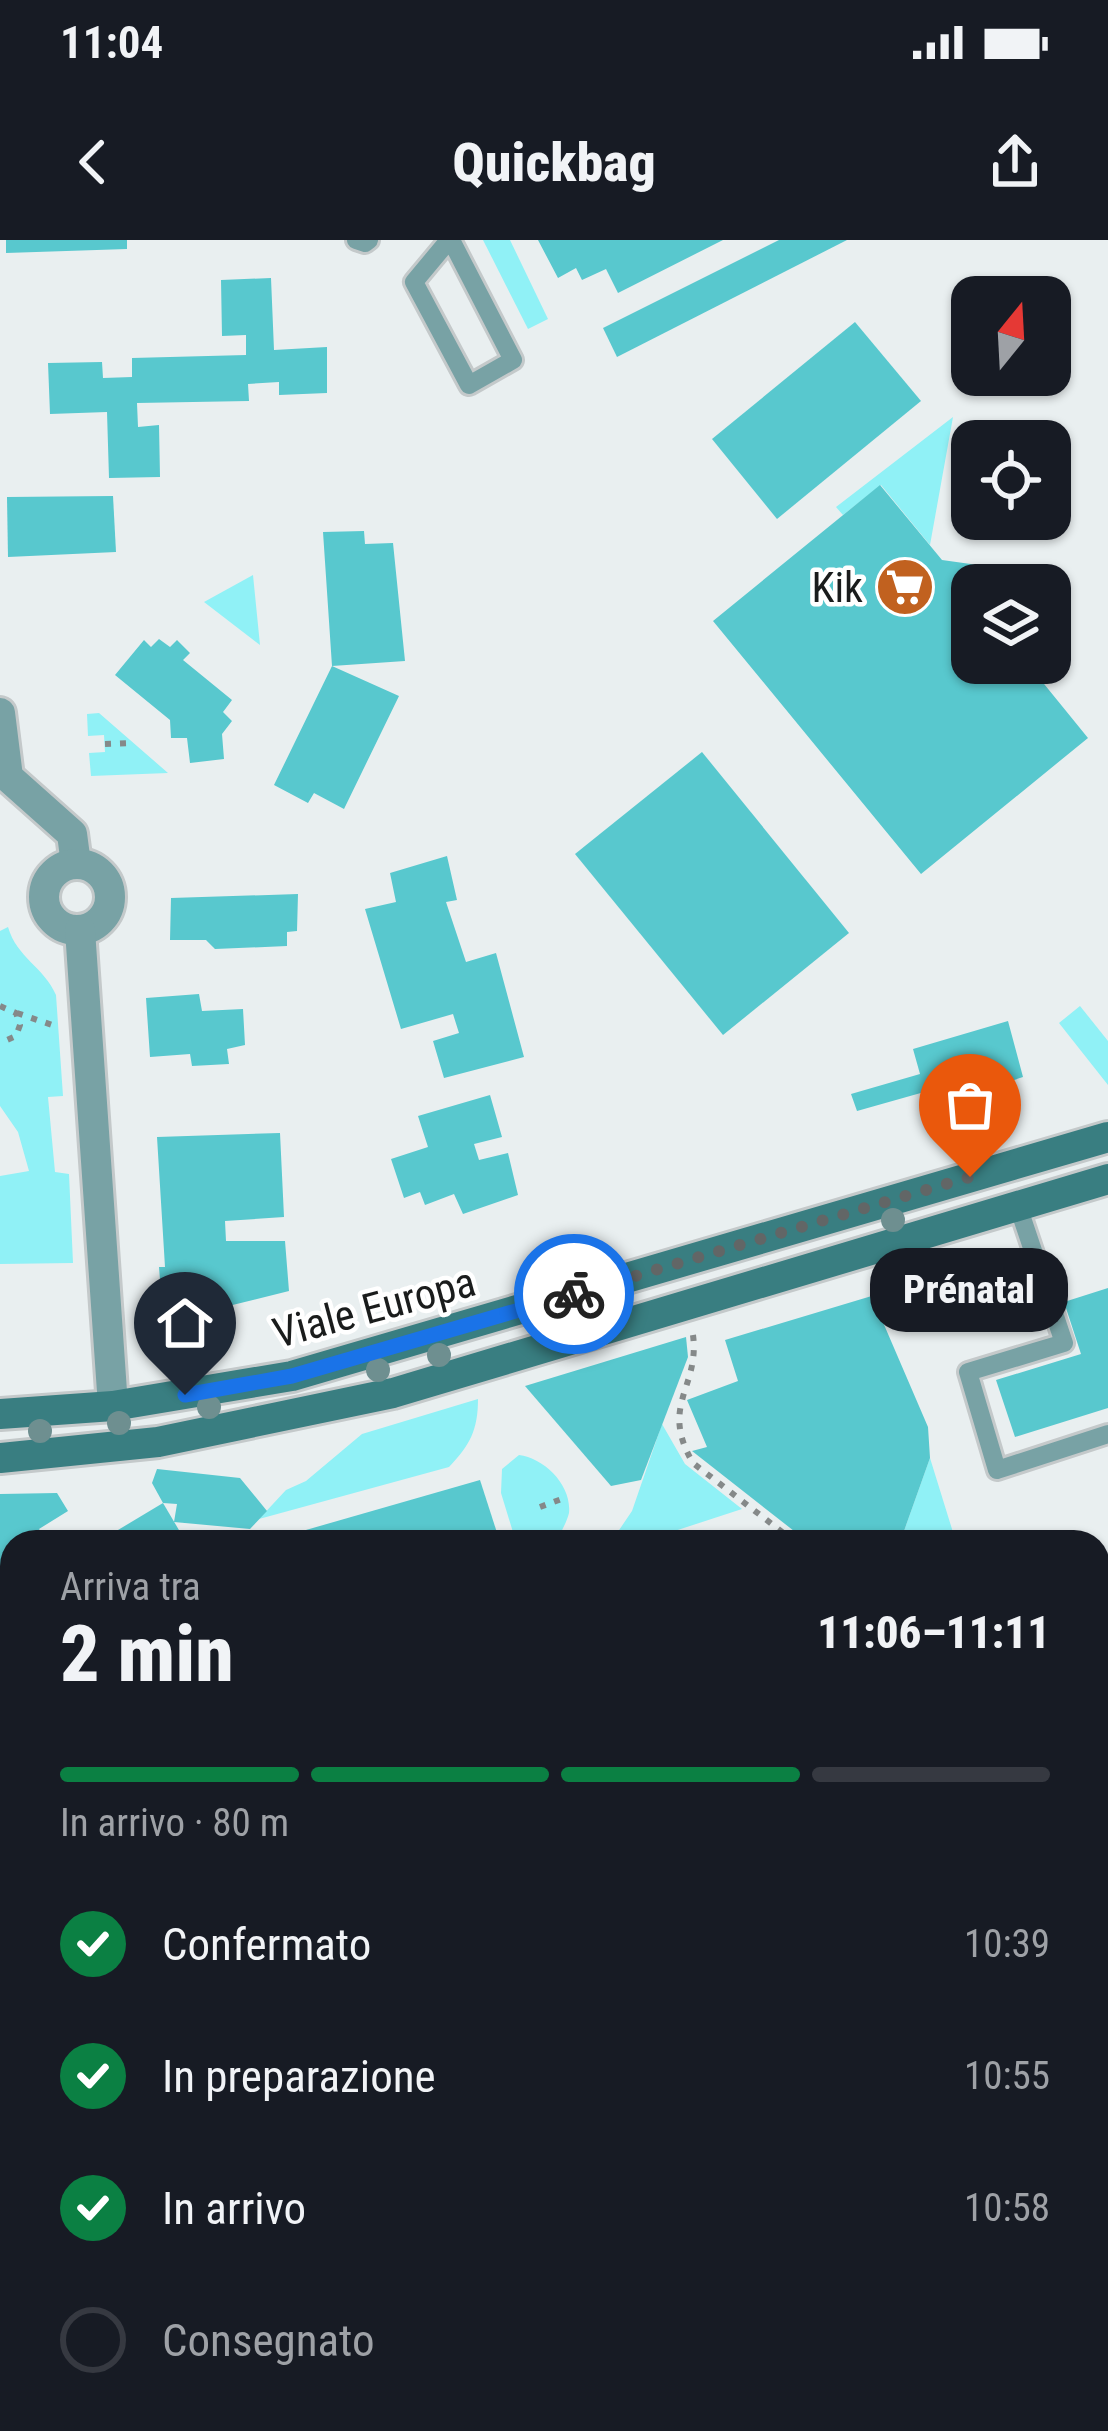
<!DOCTYPE html>
<html lang="it">
<head>
<meta charset="utf-8">
<style>
	body { margin:0; font-family:"Roboto Condensed",sans-serif; background:#20242c; color:#f1f3f6; height:100vh; display:flex; flex-direction:column; font-size:45px; white-space:nowrap }
	* { box-sizing:border-box; margin:0 }
	p { font-size:39px; color:#9ea1a6 }
	.icon { flex:none; width:66px; height:66px; fill:none; stroke:currentColor; stroke-width:2; stroke-linecap:round; stroke-linejoin:round }
	.map { position:relative; flex:1; overflow:hidden }
	.details { position:absolute; left:0px; top:1290px; width:1110px; height:903px; display:flex; flex-direction:column; background:#171b24; border-radius:36px 36px 0 0; box-shadow:0 3px 9px #0004 }
	.details>* { flex:none }
	.needle { width:78px; rotate:18deg }
	.tools { position:absolute; left:951px; top:36px; display:grid; gap:24px }
	.tools a { display:grid; place-items:center; width:120px; height:120px; border-radius:24px; background:#171b24; box-shadow:0 3px 9px #0004; font-size:60px }
	.pin { position:absolute; display:grid; place-items:center; width:102px; height:102px; color:#fff; margin:-123px -51px; border-radius:50% 50% 50% 0; rotate:-45deg; box-shadow:0 0 12px #0007 }
	.pin .icon { rotate:45deg }
	.courier { position:absolute; display:grid; place-items:center; width:120px; height:120px; margin:-60px; border:9px solid #1a73e8; border-radius:50%; background:#fff; color:#222; box-shadow:0 3px 15px #0007 }
	.bubble { position:absolute; height:84px; border-radius:36px; background:#171b24; box-shadow:0 3px 9px #0004; font-size:39px; font-weight:800; line-height:84px; text-align:center }
	.headline em { font-style:normal; font-weight:800 }
	.headline div { display:flex; flex-direction:column-reverse }
	.headline { display:flex; align-items:center; justify-content:space-between; height:204px; padding:0 60px }
	h1 { font-size:78px; font-weight:800; line-height:90px }
	.bar { display:grid; grid-template-columns:repeat(4,1fr); gap:18px 12px; align-content:center; height:144px; padding:0 60px }
	.bar i { height:15px; border-radius:9px; background:#363941 }
	.bar .on { background:#0b8043 }
	.bar p { grid-column:span 4 }
	ol { padding:0 60px; list-style:none }
	li { display:flex; align-items:center; gap:36px; height:132px }
	li p { margin-inline-start:auto }
	li .icon { padding:12px; border-radius:50%; background:#0b8043; color:#fff; stroke-width:4 }
	li:last-child { color:#9ea1a6 }
	li i { width:66px; height:66px; border:6px solid #363941; border-radius:50% }
	.status { display:flex; justify-content:space-between; align-items:center; height:84px; padding:0 60px; background:#171b24; direction:ltr }
	.status svg { height:33px; fill:currentColor }
	header { display:flex; justify-content:space-between; align-items:center; height:156px; padding:0 60px; background:#171b24; font-size:54px; font-weight:800 }
	.map>svg:first-child { display:block }
</style>
</head>
<body>
<div class="status"><b>11:04</b><svg viewBox="0 0 49 12"><path d="M0 12V9h3v3zM5 12V6h3v6zM10 12V3h3v9zM15 12V0h3v12zM26 1h20v11H26zM47 4h2v5h-2z"/></svg></div>
<header><svg class="icon" aria-label="back" viewBox="0 0 24 24"><path d="M15 5l-7 7 7 7"/></svg>Quickbag<svg class="icon" aria-label="share" viewBox="0 0 24 24"><path d="M12 15V3M7 8l5-5 5 5M5 13v7h14v-7"/></svg></header>
<div class="map">
<svg width="1108" height="2191" viewBox="0 0 1108 2191">
	<rect width="100%" height="100%" fill="#e9eff0"/>
	<g fill="#90f1f6">
		<path d="M483,0H510L548,79L528,89Z"/>
		<path d="M953,177L930,305L881,245L843,275L836,267Z"/>
		<path d="M253,335L260,405L204,362Z"/>
		<path d="M99,473L168,533L91,536L89,513L105,512L104,495L88,496L87,474Z"/>
		<path d="M8,687C17,718 44,727 56,755L63,856L48,857L55,932L69,934L73,1023L0,1024V936L29,931L18,892L0,866V691Z"/>
		<path d="M1080,766L1108,801V845L1059,783Z"/>
		<path d="M478,1159C478,1190 470,1205 449,1227L259,1279L286,1250L306,1241L362,1194Z"/>
		<path d="M662,1184L685,1224L742,1269L641,1302H611L632,1271Z"/>
		<path d="M519,1215C544,1218 572,1245 569,1273C567,1282 560,1293 557,1302H516L501,1253L502,1229Z"/>
		<path d="M930,1218L956,1302H857L904,1291Z"/>
	</g>
	<g fill="#58c8ce">
		<path d="M6,0H127V9L6,13Z"/>
		<path d="M538,0H723L618,53L606,29L582,40L576,28L558,38Z"/>
		<path d="M779,0H847L617,117L603,88Z"/>
		<path d="M271,38L274,110L327,107V153L279,155V142L248,144L249,161L137,163L138,187L159,185L160,237L109,238L107,172L50,174L48,123L102,122L103,138L132,137V118L246,115V95L222,96L221,40Z"/>
		<path d="M855,82L921,161L777,279L712,199Z"/>
		<path d="M880,245L942,320L985,326L984,345H972V423H1027L1088,498L921,634L713,381Z"/>
		<path d="M113,256L116,312L8,317L7,257Z"/>
		<path d="M364,291L365,304L393,303L405,421L332,426L323,292Z"/>
		<path d="M159,399L170,407L177,400L190,413L183,420L232,460L223,472L232,481L222,494L224,519L190,523L187,498H171L170,480L115,435L144,400L151,407Z"/>
		<path d="M332,426L399,456L344,569L314,553L308,563L274,545Z"/>
		<path d="M702,512L849,693L723,795L575,614Z"/>
		<path d="M447,616L457,660L446,662L466,722L496,713L524,817L444,838L433,801L459,793L453,774L401,789L365,669L396,662L390,633Z"/>
		<path d="M298,654L297,691L287,692V706L215,709L206,700H170L171,658Z"/>
		<path d="M199,754L202,771L243,769L245,805L227,809L229,824L192,826L190,814L150,817L146,758Z"/>
		<path d="M1008,781L1023,837L954,860L949,845L857,871L851,854L920,834L913,809Z"/>
		<path d="M490,855L502,897L474,904L479,920L508,913L518,955L463,974L454,954L425,965L420,952L404,958L391,919L428,907L418,876Z"/>
		<path d="M280,893L284,977L225,981L226,1001H285L289,1051L204,1072L203,1065L162,1066L159,1027H165L157,897Z"/>
		<path d="M964,1025L970,1044L987,1039L995,1064L929,1083L921,1058L936,1054L930,1034Z"/>
		<path d="M1108,1048V1168L1015,1197L996,1140L1081,1114L1064,1062Z"/>
		<path d="M875,1055L879,1073L928,1187L930,1218L904,1291L857,1302H808L692,1211L707,1207L687,1160L738,1141L725,1100Z"/>
		<path d="M686,1097L688,1117L641,1240L611,1246L525,1146Z"/>
		<path d="M157,1229L240,1238L267,1271L250,1289L174,1282L177,1264L163,1263L152,1243Z"/>
		<path d="M480,1240L500,1302H287L285,1296Z"/>
		<path d="M57,1253L68,1271L39,1289L48,1302H12V1348L0,1330V1254Z"/>
		<path d="M163,1263L186,1302H98Z"/>
		<path d="M0,1599L12,1602V1662L0,1659Z"/>
		<path d="M1108,1669V1755L1098,1759V1673Z"/>
		<path d="M12,1924V2021L0,2029V1937Z"/>
		<path d="M8,2071L12,2072V2125L0,2137V2079Z"/>
		<path d="M1108,2079V2189L927,2191L923,2181H1098V2083Z"/>
		<path d="M283,2181H354L358,2185L353,2191H274Z"/>
		<path d="M640,2181H713L694,2191H648Z"/>
		<path d="M738,2181H845L849,2191H743Z"/>
	</g>
	<g fill="none" stroke-linecap="round" stroke-linejoin="round">
		<defs>
			<g id="service">
				<path d="M356,0L365,3L369,0"/>
				<path d="M449,0L414,42L469,145L513,120L451,0"/>
				<path d="M1018,966L1064,1103L968,1132L997,1230L1108,1194"/>
				<path d="M602,2181L610,2191"/>
			</g>
			<g id="minor">
				<path d="M0,473L8,537L72,594L76,624"/>
				<circle cx="77" cy="657" r="33"/>
				<path d="M80,690L113,1166"/>
				<path d="M1104,1535L1108,1545"/>
				<path d="M0,1805L12,1816"/>
				<path d="M401,2181L412,2191"/>
				<path d="M0,2184L12,2172"/>
			</g>
			<g id="secondary">
				<path d="M0,1174L113,1166L292,1136L1108,897"/>
				<path d="M0,1218L158,1202L393,1153L1108,939"/>
			</g>
		</defs>
		<use href="#service" stroke="#c4c9ca" stroke-width="24"/>
		<use href="#minor" stroke="#c4c9ca" stroke-width="36"/>
		<use href="#secondary" stroke="#c4c9ca" stroke-width="36"/>
		<g stroke="#858989" stroke-width="6" stroke-dasharray="6 9" stroke-linecap="butt">
			<path d="M105,504L134,503"/>
			<path d="M0,766L16,773L20,785L16,796L0,803"/>
			<path d="M17,773L55,786"/>
			<path d="M693,1095C700,1148 659,1165 693,1223L795,1302"/>
			<path d="M540,1267L567,1257"/>
			<path d="M1098,1472L1108,1469"/>
			<path d="M1098,1488L1102,1502"/>
		</g>
		<use href="#service" stroke="#78a2a5" stroke-width="18"/>
		<use href="#minor" stroke="#78a2a5" stroke-width="30"/>
		<use href="#secondary" stroke="#397e81" stroke-width="30"/>
	</g>
	<g fill="#6e8f90">
		<circle cx="893" cy="980" r="12"/>
		<circle cx="439" cy="1115" r="12"/>
		<circle cx="378" cy="1130" r="12"/>
		<circle cx="209" cy="1167" r="12"/>
		<circle cx="119" cy="1183" r="12"/>
		<circle cx="40" cy="1191" r="12"/>
	</g>
	<g fill="none" stroke-linecap="round" stroke-linejoin="round">
		<path stroke="#626666" stroke-width="12" stroke-dasharray="0 21.6" d="M574,1054L970,937"/>
		<path stroke="#1a73e8" stroke-width="15" d="M185,1155L292,1136L574,1054"/>
	</g>
	<defs>
		<symbol id="supermarket-disc" viewBox="-11 -11 22 22"><circle r="9.5" fill="#c1611f" stroke="#fff"/><path d="M-6-5.5h2.5l.6 2H6L4.5 2H-2.5L-4.4-4H-6ZM-1.5 3.2a1.3 1.3 0 1 0 .1 0ZM3 3.2a1.3 1.3 0 1 0 .1 0Z" fill="#fff"/></symbol>
	</defs>
	<g fill-rule="evenodd">
		<use href="#supermarket-disc" x="872" y="314" width="66" height="66"/>
	</g>
	<g text-anchor="middle" stroke-width="9" stroke-linejoin="round" paint-order="stroke">
		<g font-size="42" fill="#1a1c1c" stroke="#fff" text-anchor="end">
			<text x="863" y="362">Kik</text>
		</g>
		<g font-size="42" fill="#1a1c1c" stroke="#fff">
			<text transform="translate(374 1067) rotate(-15)" y="15">Viale Europa</text>
		</g>
	</g>
</svg>
<div class="tools">
<a><svg class="needle" viewBox="-14 -14 28 28"><path d="M0-13l5 13h-10z" fill="#e53935"/><path d="M0 13l5-13h-10z" fill="#9ea1a6"/></svg></a>
<a><svg class="icon" aria-label="locate" viewBox="0 0 24 24"><circle cx="12" cy="12" r="6"/><path d="M12 2v4M12 18v4M2 12h4M18 12h4"/></svg></a>
<a><svg class="icon" aria-label="layers" viewBox="0 0 24 24"><path d="M12 4l9 5-9 5-9-5zM3 14l9 5 9-5"/></svg></a>
</div>
<div class="pin" style="left:970px;top:937px;background:#ea580c"><svg class="icon" aria-label="bag" viewBox="0 0 24 24"><path d="M5 8h14l-1 12H6zM9 8a3 3 0 0 1 6 0"/></svg></div>
<div class="pin" style="left:185px;top:1155px;background:#1f2937"><svg class="icon" aria-label="home" viewBox="0 0 24 24"><path d="M3 11l9-7 9 7M6 9v11h12V9"/></svg></div>
<div class="courier" style="left:574px;top:1054px"><svg class="icon" aria-label="bike" viewBox="0 0 24 24"><circle cx="6" cy="16" r="4"/><circle cx="18" cy="16" r="4"/><path d="M6 16l4-8h5l3 8M10 8l3 8H6M13 5h3"/></svg></div>
<div class="bubble" style="left:870px;top:1008px;width:198px">Prénatal</div>
<section class="details">
<div class="headline"><div><h1>2 min</h1><p>Arriva tra</p></div><em>11:06–11:11</em></div>
<div class="bar"><i class="on"></i><i class="on"></i><i class="on"></i><i></i><p>In arrivo · 80 m</p></div>
<ol>
<li><svg class="icon" aria-label="check" viewBox="0 0 24 24"><path d="M5 12l5 5 9-10"/></svg>Confermato<p>10:39</p></li>
<li><svg class="icon" aria-label="check" viewBox="0 0 24 24"><path d="M5 12l5 5 9-10"/></svg>In preparazione<p>10:55</p></li>
<li><svg class="icon" aria-label="check" viewBox="0 0 24 24"><path d="M5 12l5 5 9-10"/></svg>In arrivo<p>10:58</p></li>
<li><i></i>Consegnato</li>
</ol>
</section>
</div>
</body>
</html>
